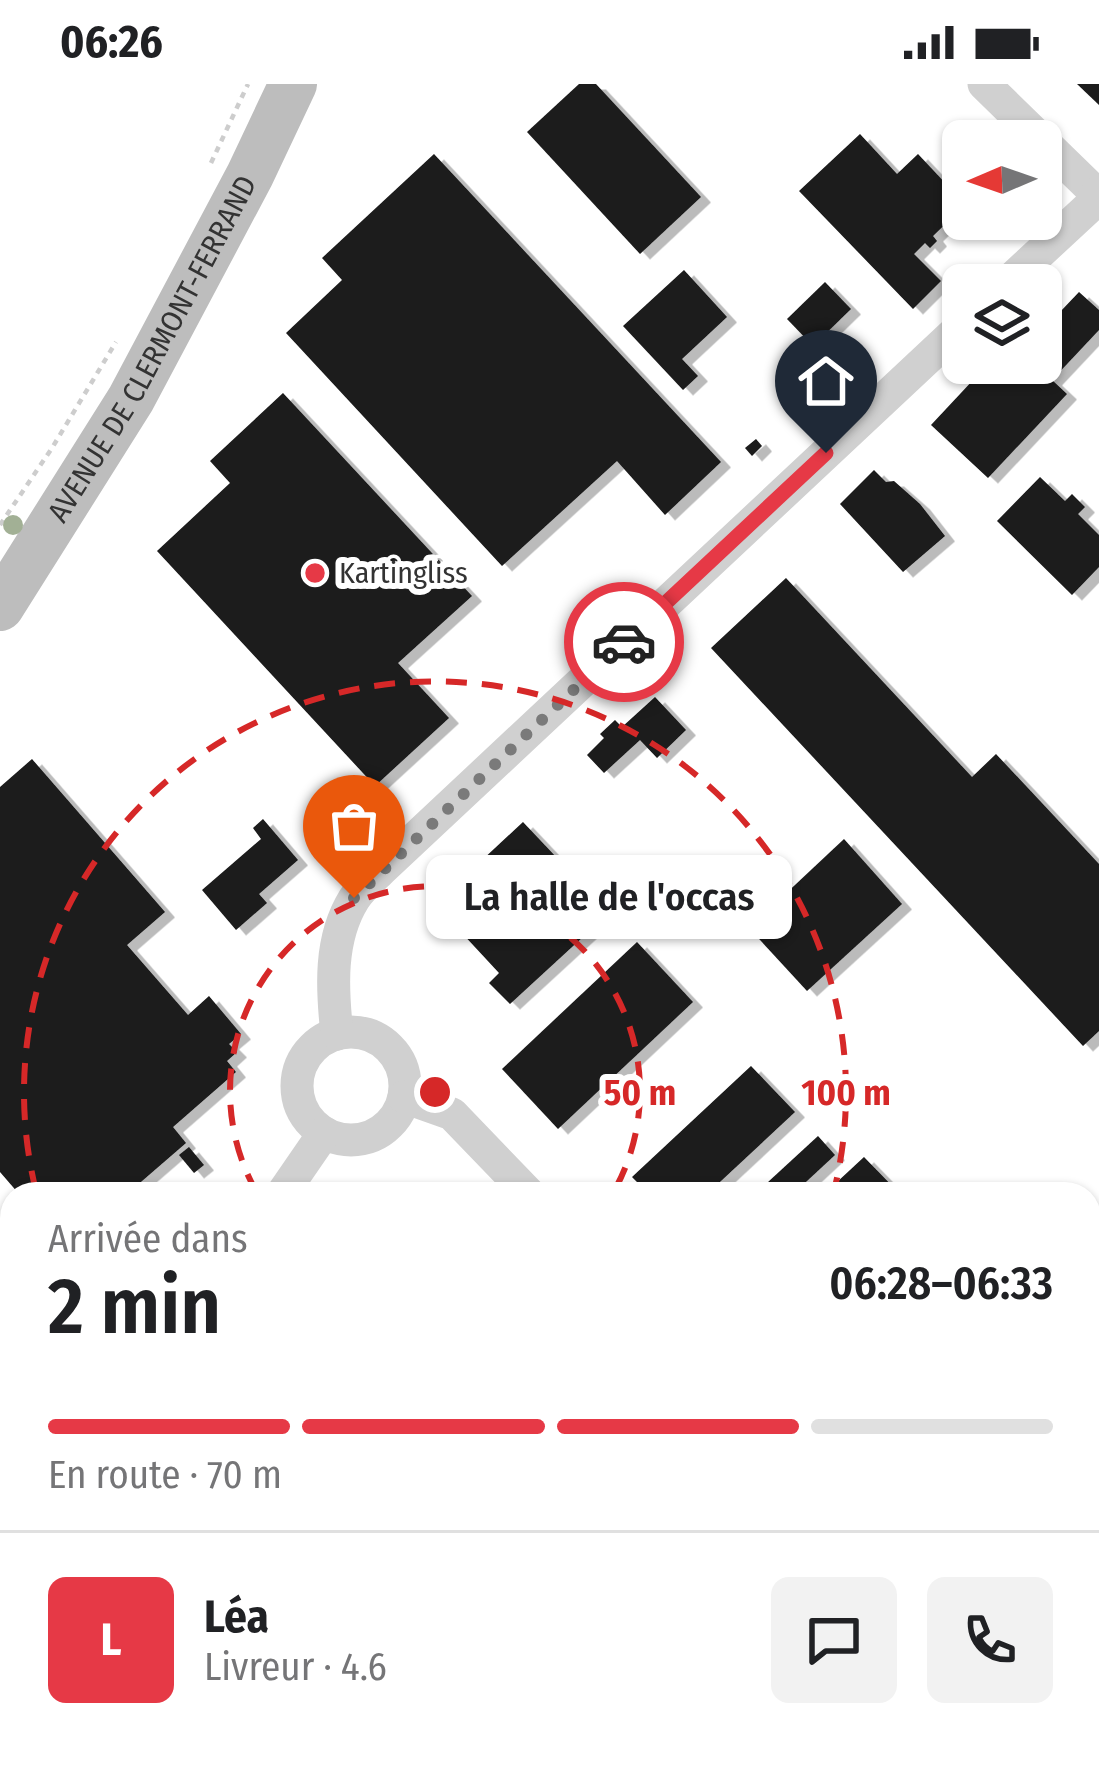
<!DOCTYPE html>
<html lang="fr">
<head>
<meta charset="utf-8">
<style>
	body { margin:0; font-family:"Fira Sans Condensed",sans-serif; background:#f2f2f2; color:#202124; height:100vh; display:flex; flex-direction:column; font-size:45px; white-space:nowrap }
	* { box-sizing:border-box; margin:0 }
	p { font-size:39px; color:#757577 }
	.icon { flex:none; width:66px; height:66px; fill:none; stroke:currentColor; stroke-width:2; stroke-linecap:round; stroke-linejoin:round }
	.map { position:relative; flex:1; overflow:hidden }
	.details { position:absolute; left:0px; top:1098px; width:1101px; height:588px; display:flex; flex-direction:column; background:#fff; border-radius:36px 36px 0 0; box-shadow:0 3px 9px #0004 }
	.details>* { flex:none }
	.needle { width:78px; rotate:268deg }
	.controls { position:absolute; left:942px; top:36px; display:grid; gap:24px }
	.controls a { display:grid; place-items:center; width:120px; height:120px; border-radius:18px; background:#fff; box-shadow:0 3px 9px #0004; font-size:60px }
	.pin { position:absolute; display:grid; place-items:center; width:102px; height:102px; color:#fff; margin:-123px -51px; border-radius:50% 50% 50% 0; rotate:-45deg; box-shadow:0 0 12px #0007 }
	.pin .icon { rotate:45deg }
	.courier { position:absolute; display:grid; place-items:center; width:120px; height:120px; margin:-60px; border:9px solid #e63946; border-radius:50%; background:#fff; color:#222; box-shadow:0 3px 15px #0007 }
	.bubble { position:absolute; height:84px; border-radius:18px; background:#fff; box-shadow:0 3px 9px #0004; font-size:39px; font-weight:600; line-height:84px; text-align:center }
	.headline em { font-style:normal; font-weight:600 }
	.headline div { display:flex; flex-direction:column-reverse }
	.headline { display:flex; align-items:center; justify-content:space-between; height:204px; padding:0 48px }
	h1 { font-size:78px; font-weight:600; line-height:90px }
	.bar { display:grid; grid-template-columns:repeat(4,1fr); gap:18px 12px; align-content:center; height:144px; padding:0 48px }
	.bar i { height:15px; border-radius:9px; background:#e0e0e0 }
	.bar .current { background:#e63946 }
	.bar p { grid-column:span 4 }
	.line { display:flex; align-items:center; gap:30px; padding:0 48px; border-top:3px solid #e0e0e0 }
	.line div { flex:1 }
	.round { display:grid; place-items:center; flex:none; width:126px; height:126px; border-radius:18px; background:#f2f2f2 }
	.status { display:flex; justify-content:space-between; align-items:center; height:84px; padding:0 60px; background:#fff; direction:ltr }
	.status svg { height:33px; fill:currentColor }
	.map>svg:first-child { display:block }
</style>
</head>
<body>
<div class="status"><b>06:26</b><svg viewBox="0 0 49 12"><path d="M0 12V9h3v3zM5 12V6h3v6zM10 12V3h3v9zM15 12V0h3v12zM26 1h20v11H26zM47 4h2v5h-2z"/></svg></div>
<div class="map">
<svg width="1099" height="1686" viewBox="0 0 1099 1686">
	<defs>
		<filter id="shadow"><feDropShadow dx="10" dy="5.5" stdDeviation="0" flood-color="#0004"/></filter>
	</defs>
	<rect width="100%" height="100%" fill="#fff"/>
	<g fill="#1a1a1a" filter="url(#shadow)">
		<path d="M579,0H596L701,113L640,170L527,48Z"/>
		<path d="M1077,0H1099V21Z"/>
		<path d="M860,50L897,90L918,70L963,118V123L933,152L937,157L930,164L925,159L914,170L941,197L913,225L799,107Z"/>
		<path d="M434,70L721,378L665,431L617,377L502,482L286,249L342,196L322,174Z"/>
		<path d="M959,71L963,72V93L951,80Z"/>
		<path d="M684,186L727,233L682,275L698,292L683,306L623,242Z"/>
		<path d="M957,194L963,200V208L959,212L949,202Z"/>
		<path d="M825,198L851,225L813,262L787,235Z"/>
		<path d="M1079,208L1099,226V246L1052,296L1067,310L988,394L931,341L989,279H1041V248Z"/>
		<path d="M283,309L472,512L398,579L449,634L375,702L157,467L230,399L210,377Z"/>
		<path d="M756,355L762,362L752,372L745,364Z"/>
		<path d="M874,386L886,398L894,397L920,420L945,452L903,488L840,420Z"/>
		<path d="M1040,393L1065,417L1072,410L1085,423L1078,430L1099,451V483L1072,511L997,437Z"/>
		<path d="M786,494L972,693L996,670L1099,780V947L1083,962L711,564Z"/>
		<path d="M655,613L686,646L657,674L640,656L604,689L587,671L604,654L600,650L615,636L622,643Z"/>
		<path d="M32,675L165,828L127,861L188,931L209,912L241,950L229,960L237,968L227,977L236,988L173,1043L186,1059L127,1110H19L0,1088V703Z"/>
		<path d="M263,735L298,776L259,810L267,819L236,846L202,806L261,755L253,744Z"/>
		<path d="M523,738L609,829L510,920L489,899L499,889L435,820Z"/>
		<path d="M844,755L902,820L807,907L749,844Z"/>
		<path d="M637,858L693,918L558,1045L502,985Z"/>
		<path d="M751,982L795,1028L707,1110H641L645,1106L632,1093Z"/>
		<path d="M818,1052L835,1071L793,1110H755Z"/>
		<path d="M189,1063L204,1081L194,1089L179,1071Z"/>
		<path d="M864,1073L900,1110H824L836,1099Z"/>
		<path d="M0,1153L12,1167V1213L0,1224Z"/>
		<path d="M1099,1329V1446L1089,1430V1335Z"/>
		<path d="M180,1674H245L256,1686H171L182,1676Z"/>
		<path d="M697,1674H743L750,1683L746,1686H681Z"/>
	</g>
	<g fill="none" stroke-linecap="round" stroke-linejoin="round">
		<g stroke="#cdcdcd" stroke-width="4.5" stroke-dasharray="6 6" stroke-linecap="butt">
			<path d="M211,79L248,0"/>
			<path d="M0,441L52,364L116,258"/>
		</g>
		<g stroke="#d0d0d0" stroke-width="16">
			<path d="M1090,1233L1099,1247"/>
			<path d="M1089,1295L1099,1289"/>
			<path d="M1089,1527L1099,1542"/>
		</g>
		<g stroke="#d0d0d0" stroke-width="33">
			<path d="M984,0L1099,112"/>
			<path d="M1005,201L1090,122L1097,109"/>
			<circle cx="351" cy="1002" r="54"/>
			<path d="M337,950C332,905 329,855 354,815C360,805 372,795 381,786L963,241"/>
			<path d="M404,1013L452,1030L529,1110"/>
			<path d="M282,1110L324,1049"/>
			<path d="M0,1375L12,1364"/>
		</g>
		<g stroke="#bdbdbd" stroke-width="48">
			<path id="s1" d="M0,523L131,315L250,91L293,0"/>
			<path d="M1089,1206L1099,1197"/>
			<path d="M456,1686L472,1674"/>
		</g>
	</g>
	<circle fill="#a2b095" cx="13" cy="441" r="10"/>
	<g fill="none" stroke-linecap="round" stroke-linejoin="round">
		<path stroke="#7a7a7a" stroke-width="12" stroke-dasharray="0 21.6" d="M354,814L624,558"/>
		<path stroke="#e63946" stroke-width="15" d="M624,558L826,369"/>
	</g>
	<g fill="none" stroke="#d62828" stroke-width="6" stroke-dasharray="21 15">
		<path d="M257 1109A205 205 0 1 1 613 1109"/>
		<path d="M36 1107A411 411 0 1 1 834 1107"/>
	</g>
	<circle fill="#e63946" stroke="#fff" stroke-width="4.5" cx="315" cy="489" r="12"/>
	<g text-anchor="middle" stroke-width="12" stroke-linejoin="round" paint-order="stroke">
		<g font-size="30" fill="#333" stroke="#fff">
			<text dy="10" stroke="none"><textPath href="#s1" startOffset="300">AVENUE DE CLERMONT-FERRAND</textPath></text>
		</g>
		<g font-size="30" fill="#333" stroke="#fff" text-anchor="start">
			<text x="339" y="499">Kartingliss</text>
		</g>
	</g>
	<circle cx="435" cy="1008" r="18" fill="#d62828" stroke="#fff" stroke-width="6"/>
	<g font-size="36" text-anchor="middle" font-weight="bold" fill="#d62828" stroke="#fff" stroke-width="12" stroke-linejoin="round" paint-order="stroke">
		<text x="640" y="1021">50 m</text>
		<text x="846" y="1021">100 m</text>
	</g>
</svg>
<div class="controls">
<a><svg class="needle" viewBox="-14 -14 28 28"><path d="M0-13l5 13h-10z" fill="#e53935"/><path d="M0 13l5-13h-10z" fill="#757577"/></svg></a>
<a><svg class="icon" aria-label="layers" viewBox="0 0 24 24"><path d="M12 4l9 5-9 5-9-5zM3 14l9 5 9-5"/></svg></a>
</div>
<div class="pin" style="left:354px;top:814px;background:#ea580c"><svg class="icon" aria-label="bag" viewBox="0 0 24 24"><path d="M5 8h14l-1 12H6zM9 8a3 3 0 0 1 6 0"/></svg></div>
<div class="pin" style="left:826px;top:369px;background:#1f2937"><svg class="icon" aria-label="home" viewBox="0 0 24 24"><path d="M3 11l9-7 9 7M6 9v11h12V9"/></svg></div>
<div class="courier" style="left:624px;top:558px"><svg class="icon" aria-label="car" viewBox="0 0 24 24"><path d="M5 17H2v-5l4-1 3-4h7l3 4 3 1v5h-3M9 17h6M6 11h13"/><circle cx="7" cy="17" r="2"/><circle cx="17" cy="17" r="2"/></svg></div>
<div class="bubble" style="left:426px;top:771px;width:366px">La halle de l'occas</div>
<section class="details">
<div class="headline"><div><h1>2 min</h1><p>Arrivée dans</p></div><em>06:28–06:33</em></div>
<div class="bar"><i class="current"></i><i class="current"></i><i class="current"></i><i></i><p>En route · 70 m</p></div>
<div class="line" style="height:216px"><b class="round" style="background:#e63946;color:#fff">L</b><div><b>Léa</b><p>Livreur · 4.6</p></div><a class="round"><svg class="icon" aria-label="chat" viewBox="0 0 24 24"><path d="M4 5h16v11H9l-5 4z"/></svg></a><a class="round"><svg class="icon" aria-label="phone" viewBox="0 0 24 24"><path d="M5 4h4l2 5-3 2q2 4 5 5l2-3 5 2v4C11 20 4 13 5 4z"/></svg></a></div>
</section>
</div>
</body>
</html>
